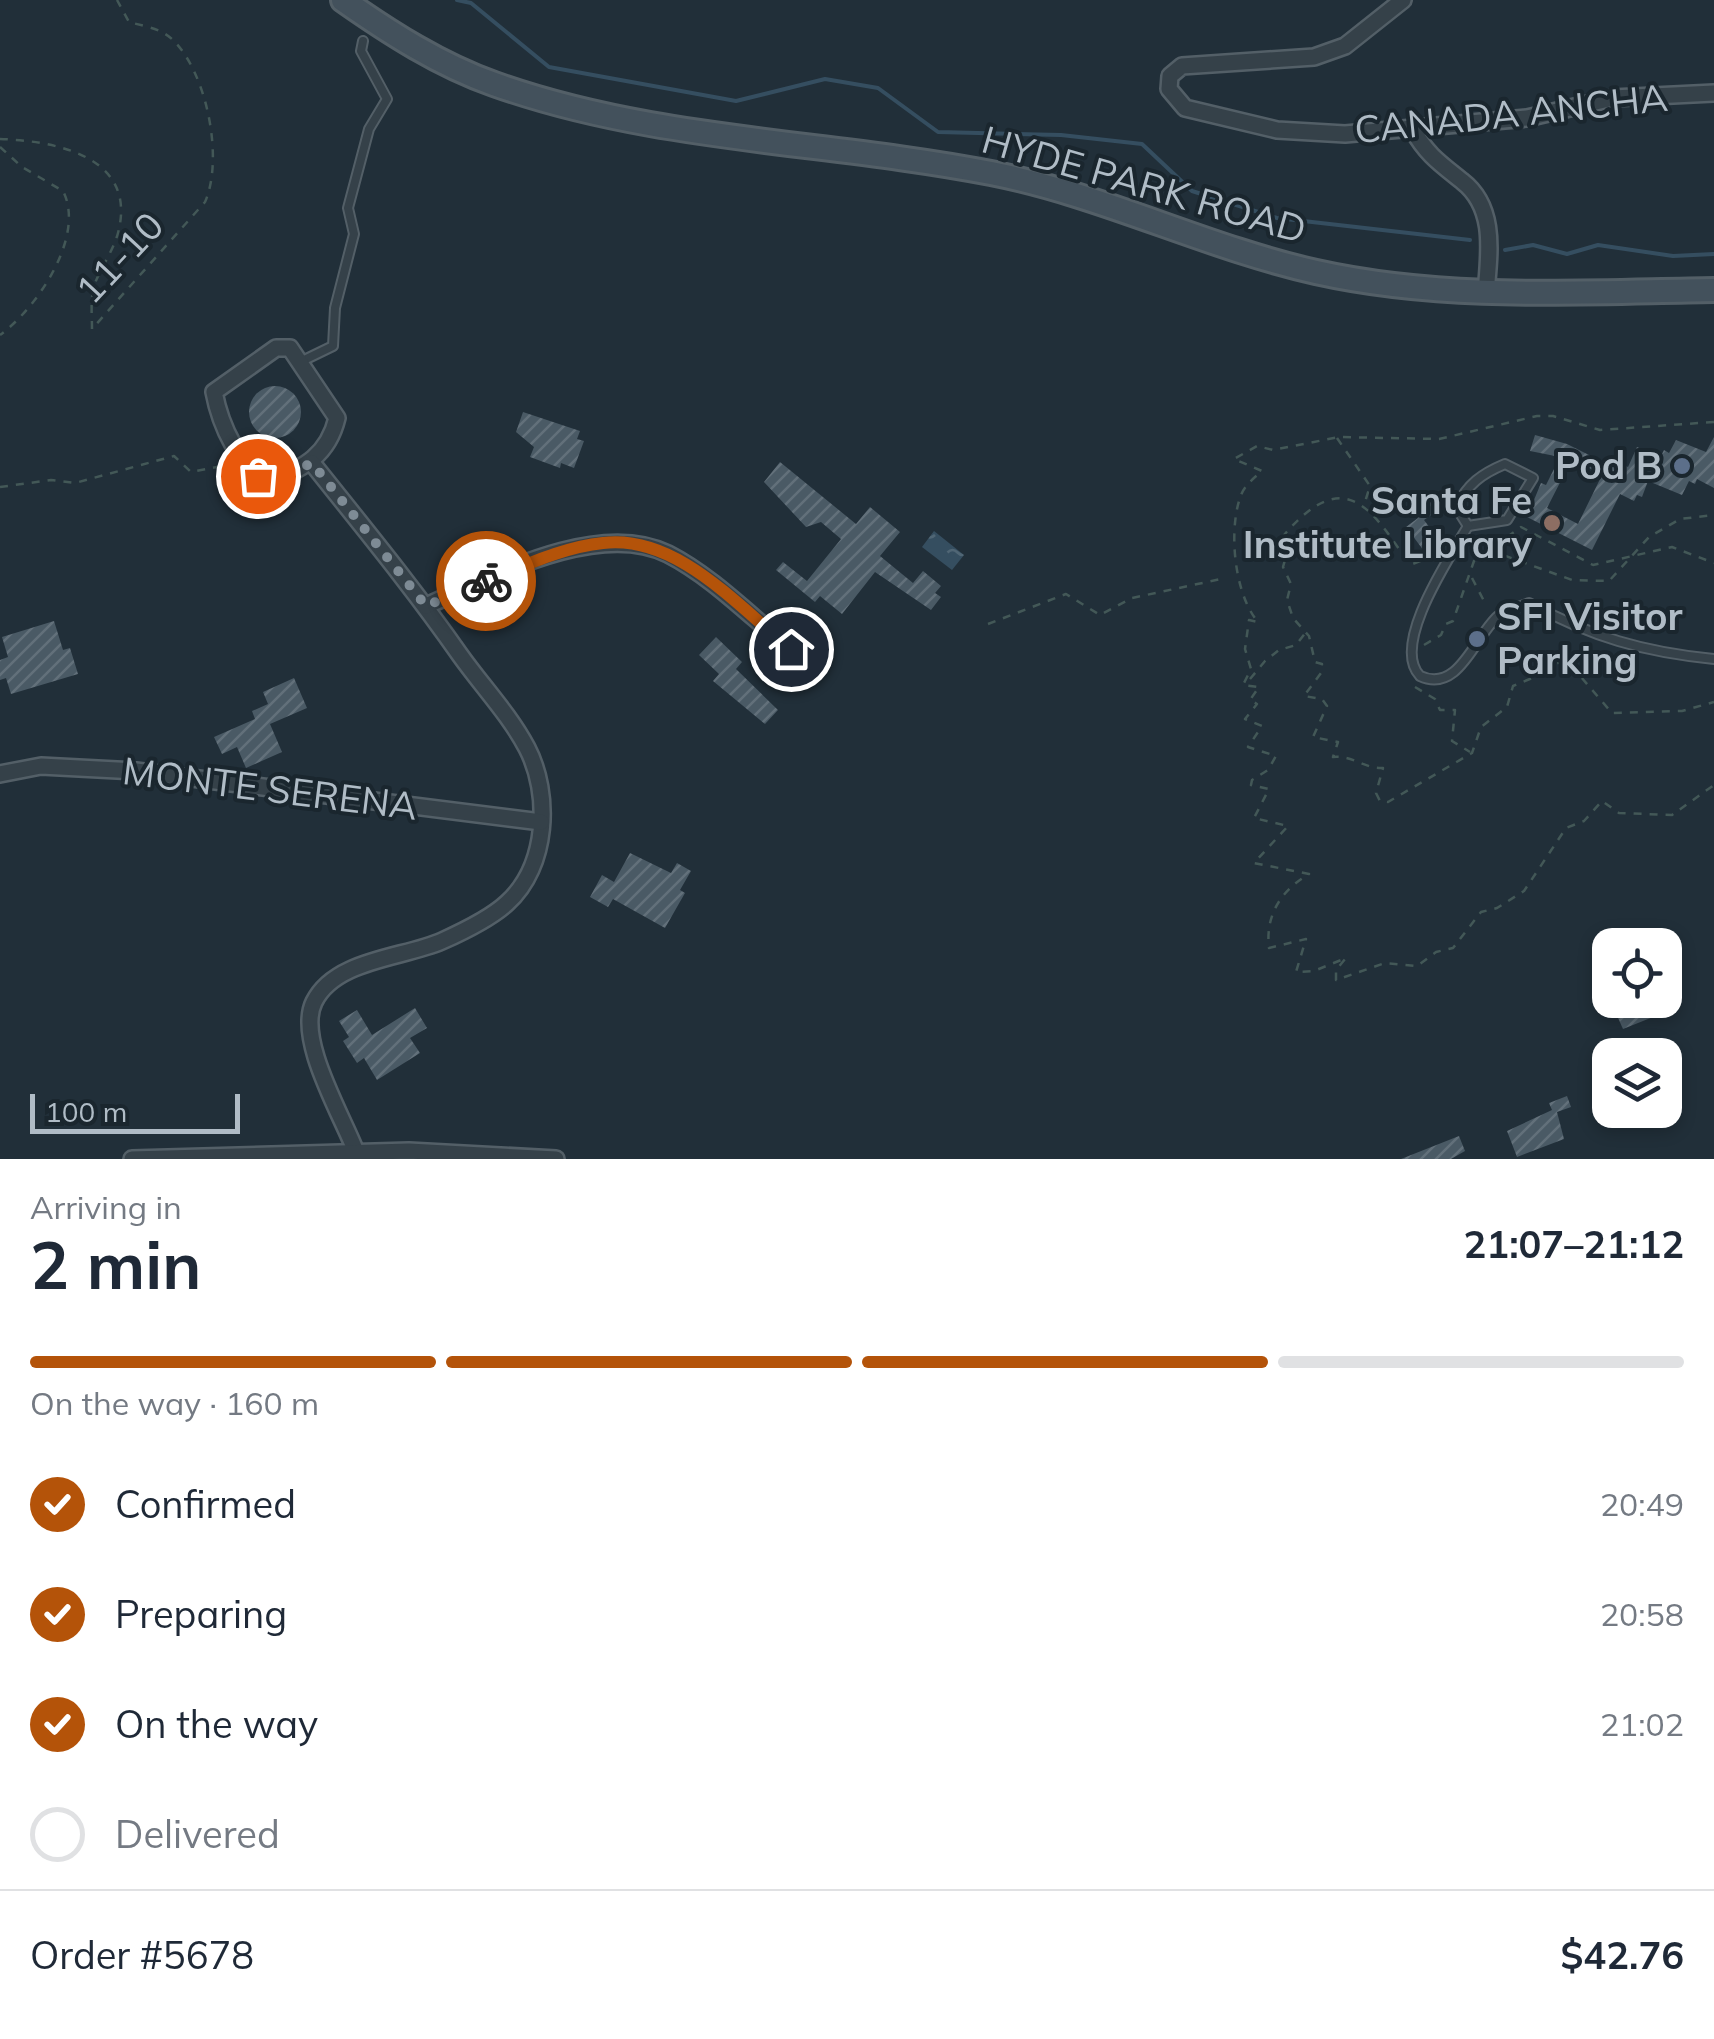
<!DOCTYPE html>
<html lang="en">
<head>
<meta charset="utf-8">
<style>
	body { margin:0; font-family:Mulish,sans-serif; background:#f6f6f7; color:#1f2937; height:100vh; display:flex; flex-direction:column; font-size:38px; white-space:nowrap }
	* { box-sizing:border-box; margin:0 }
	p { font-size:32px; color:#747a83 }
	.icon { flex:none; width:55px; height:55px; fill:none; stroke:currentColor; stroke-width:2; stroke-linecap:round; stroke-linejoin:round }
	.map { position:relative; height:1159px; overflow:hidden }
	.panel { display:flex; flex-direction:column; background:#fff; flex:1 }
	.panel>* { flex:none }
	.buttons { position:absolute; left:1592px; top:928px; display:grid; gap:20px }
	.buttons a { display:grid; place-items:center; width:90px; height:90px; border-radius:20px; background:#fff; box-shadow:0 5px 15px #0003; font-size:50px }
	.scale { position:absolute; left:30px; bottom:25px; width:210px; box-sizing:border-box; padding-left:10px; border:5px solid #b0bcc6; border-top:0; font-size:28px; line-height:35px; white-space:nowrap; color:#b0bcc6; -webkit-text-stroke:8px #1a262e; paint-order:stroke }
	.pin { position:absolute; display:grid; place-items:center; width:85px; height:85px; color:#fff; margin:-42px; border:5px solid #fff; border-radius:50%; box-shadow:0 2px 10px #0007 }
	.courier { position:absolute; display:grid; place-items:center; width:100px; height:100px; margin:-50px; border:8px solid #b45309; border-radius:50%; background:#fff; color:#222; box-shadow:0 2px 12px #0007 }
	.headline em { font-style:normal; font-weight:700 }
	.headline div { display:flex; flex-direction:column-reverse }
	.headline { display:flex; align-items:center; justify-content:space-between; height:170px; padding:0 30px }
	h1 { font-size:65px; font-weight:700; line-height:75px }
	.bar { display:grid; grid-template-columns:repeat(4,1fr); gap:15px 10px; align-content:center; height:120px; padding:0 30px }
	.bar i { height:12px; border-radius:8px; background:#e0e1e3 }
	.bar .current { background:#b45309 }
	.bar p { grid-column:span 4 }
	.line { display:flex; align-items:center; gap:25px; padding:0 30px; border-top:2px solid #e0e1e3 }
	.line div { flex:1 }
	ol { padding:0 30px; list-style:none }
	li { display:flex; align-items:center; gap:30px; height:110px }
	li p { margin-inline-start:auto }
	li .icon { padding:10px; border-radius:50%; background:#b45309; color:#fff; stroke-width:4 }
	li:last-child { color:#747a83 }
	li i { width:55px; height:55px; border:5px solid #e0e1e3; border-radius:50% }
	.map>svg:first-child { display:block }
</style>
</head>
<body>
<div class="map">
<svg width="1714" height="1159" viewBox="0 0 1714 1159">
	<defs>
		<pattern id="water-ripples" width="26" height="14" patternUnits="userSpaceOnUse" patternTransform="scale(2.5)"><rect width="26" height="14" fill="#354e60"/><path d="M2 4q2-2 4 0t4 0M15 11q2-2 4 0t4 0" fill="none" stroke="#506675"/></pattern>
		<pattern id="building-hatch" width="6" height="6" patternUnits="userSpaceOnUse" patternTransform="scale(2.5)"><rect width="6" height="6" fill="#4a5a65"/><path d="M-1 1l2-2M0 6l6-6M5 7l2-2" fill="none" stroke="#62707a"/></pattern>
	</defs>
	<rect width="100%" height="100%" fill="#212f39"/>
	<path fill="url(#water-ripples)" d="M934,531L964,555L952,570L922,547Z"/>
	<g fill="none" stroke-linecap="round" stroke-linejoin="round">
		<g stroke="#354e60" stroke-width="4">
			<path d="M457,0L471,3L549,67L736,101L825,79L878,88L938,132L1061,135L1142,144L1192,191L1277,218L1470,240"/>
			<path d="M1505,250L1533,245L1567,254L1598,245L1673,256L1714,254"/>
		</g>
	</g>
	<g fill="url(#building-hatch)" fill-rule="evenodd">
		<circle cx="275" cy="412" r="26"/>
		<path d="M523,412L580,431L577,439L584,441L574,468L561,463L560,468L530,457L534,447L516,432Z"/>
		<path d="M1535,435L1567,444L1617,469L1620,463L1628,467L1637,447L1660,458L1664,450L1669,453L1676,440L1706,452L1714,437V488L1697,479L1695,484L1689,481L1682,495L1648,481L1642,497L1637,495L1634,501L1620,494L1592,550L1527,517L1541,483L1546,485L1560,457L1530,451ZM1572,459L1602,475L1578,524L1547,508Z"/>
		<path d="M780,462L856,524L870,507L900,532L880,556L913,583L923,571L941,586L935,593L941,597L931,610L875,572L842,614L820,596L815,602L776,570L783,562L807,581L841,539L821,522L806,527L764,482Z"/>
		<path d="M1429,494L1440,509L1424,520L1439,540L1424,551L1406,527L1418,518L1410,507Z"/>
		<path d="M54,621L63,650L70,648L78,674L11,694L6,678L0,680V660L8,657L2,637Z"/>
		<path d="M716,637L742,662L736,669L778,710L765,724L713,681L719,674L699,655Z"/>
		<path d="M294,678L307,708L270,724L282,752L246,768L237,747L222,754L214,737L255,719L252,711L268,704L263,692Z"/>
		<path d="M630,853L671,873L677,863L691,871L680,890L685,893L665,928L613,899L608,907L590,897L602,875L614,882Z"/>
		<path d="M1610,1000H1649L1653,1017L1623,1029Z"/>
		<path d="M415,1008L427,1028L410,1038L420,1053L377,1080L364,1058L357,1063L343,1041L349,1037L339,1021L357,1010L372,1035Z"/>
		<path d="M1610,1094V1110H1642L1643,1114L1610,1122L1607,1112L1601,1114L1596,1097Z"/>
		<path d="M1567,1096L1571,1107L1557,1112L1564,1139L1517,1157L1507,1131L1552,1110L1549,1103Z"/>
		<path d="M1459,1136L1465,1151L1451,1159H1401Z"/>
	</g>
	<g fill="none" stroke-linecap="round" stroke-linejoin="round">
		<defs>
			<g id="service">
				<path d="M300,362L333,346L335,308L354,234L348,208L369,129L387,99L361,51L363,41"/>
				<path d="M1505,464L1533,478L1507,520L1468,526L1456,507C1468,484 1481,474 1505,464Z"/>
				<path d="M1468,526C1450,557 1390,645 1420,676C1459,694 1475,636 1498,616C1506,610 1520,607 1529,603C1592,637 1643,652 1714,659"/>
			</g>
			<g id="minor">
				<path d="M1403,0L1345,46L1314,57L1182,66L1170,76L1169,89L1185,108L1277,130L1345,134L1527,118L1613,98L1714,93"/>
				<path d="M1413,130C1427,155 1441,164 1462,181C1497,208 1489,254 1486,293"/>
				<path d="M276,348H290L337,418C328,455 305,467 271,482C239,469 220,424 214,392Z"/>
				<path d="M312,463C363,527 414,589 460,655C482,686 509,714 527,748C551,794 548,866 507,903C491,918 462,932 442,941C404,958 335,959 314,1002C296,1039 342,1115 356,1152"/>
				<path d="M426,606C492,577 598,519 668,554C713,577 752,618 791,649"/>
				<path d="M0,774L41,766L136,771L541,822"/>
				<path d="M132,1159L409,1151L556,1159"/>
			</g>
			<path id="secondary" d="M343,0C390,33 440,65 494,84C653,141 827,141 991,173C1103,195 1205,247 1316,272C1446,301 1581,292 1714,290"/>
		</defs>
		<use href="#service" stroke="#535f67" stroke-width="12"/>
		<use href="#minor" stroke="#535f67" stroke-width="20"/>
		<use href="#secondary" stroke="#535f67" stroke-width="28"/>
		<g stroke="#435857" stroke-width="2.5" stroke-dasharray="8 8" stroke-linecap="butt">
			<path d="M0,139C57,141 138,157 118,233C113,251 102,266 95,283C90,297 92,314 92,329L205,202C224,159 207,72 172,39C160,28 143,26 129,22L117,0"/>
			<path d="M0,147L22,167L63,191C86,236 37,308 0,335"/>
			<path d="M1714,422L1600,430L1553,416H1537L1439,439L1339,437L1273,450L1257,446L1234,459L1262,471C1254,478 1245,485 1241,495C1228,529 1234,594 1258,622L1249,620L1245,649L1251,669L1243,685L1259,687L1250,700L1257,704L1245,719L1262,726L1248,747L1276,756L1268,770L1252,780L1251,785L1269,789L1254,818L1288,826L1254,863L1309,874C1282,890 1265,914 1269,948L1306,939L1296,972L1314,971L1346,958L1336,970V980L1385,963L1417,966L1436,952L1453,948L1481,912L1497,908L1524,891L1566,828L1584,821L1602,801L1619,813L1672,815L1714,785"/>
			<path d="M1337,438L1370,486L1365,502"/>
			<path d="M0,487L51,480L75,483L174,456L191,472L227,465"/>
			<path d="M1489,550L1572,580L1609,581L1649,537L1680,519L1714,515"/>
			<path d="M1435,560L1431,557L1410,565C1372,510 1346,463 1284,535L1289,546L1283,567L1291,584L1287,600L1293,618L1309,636L1315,662L1322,664L1321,673L1304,696L1322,699L1327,706L1313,737L1338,742L1333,757C1353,755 1364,769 1383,768L1376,793L1380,801L1388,802L1472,753L1481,727L1507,707L1513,686L1537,676L1535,665L1568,662L1612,713L1682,711L1714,702"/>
			<path d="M1472,578L1485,603"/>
			<path d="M988,624L1066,594L1100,615L1132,598L1221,579"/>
			<path d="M1424,645L1441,635L1446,624L1453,621L1474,561L1521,527L1593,565L1672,547L1714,563"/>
			<path d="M1250,679L1265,661L1279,650L1296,645L1306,632"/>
			<path d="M1415,687L1435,699L1440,710H1455L1452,741L1470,752"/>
		</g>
		<use href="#service" stroke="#354149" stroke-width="8"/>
		<use href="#minor" stroke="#354149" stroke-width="15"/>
		<use href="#secondary" stroke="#43515c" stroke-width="22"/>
	</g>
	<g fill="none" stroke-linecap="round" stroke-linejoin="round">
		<path stroke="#7e8b95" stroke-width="10" stroke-dasharray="0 18" d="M258,476L271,482L312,463L426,606L486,581"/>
		<path stroke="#b45309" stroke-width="12" d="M486,581C524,566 563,547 603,543C677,534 738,607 791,649"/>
	</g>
	<g fill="#5c6f8a" stroke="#1a262e" stroke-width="4">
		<circle cx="1682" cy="466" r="10"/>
		<circle cx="1477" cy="639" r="10"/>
	</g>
	<circle fill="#8d6e63" stroke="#1a262e" stroke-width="4" cx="1552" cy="523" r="10"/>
	<g text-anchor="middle" stroke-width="8" stroke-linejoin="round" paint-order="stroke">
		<g font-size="38" fill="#b0bcc6" stroke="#1a262e">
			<text transform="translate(1511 114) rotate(-6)" y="13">CANADA ANCHA</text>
			<text transform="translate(1144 185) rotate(16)" y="13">HYDE PARK ROAD</text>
			<text transform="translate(120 258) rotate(-47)" y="13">11-10</text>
			<text transform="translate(270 789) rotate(7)" y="13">MONTE SERENA</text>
		</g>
		<g font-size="38" font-weight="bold" fill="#b0bcc6" stroke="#1a262e" text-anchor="end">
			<text x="1662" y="479">Pod B</text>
			<text x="1532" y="514">Santa Fe<tspan x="1532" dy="44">Institute Library</tspan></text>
			<text x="1497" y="630" text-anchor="start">SFI Visitor<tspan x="1497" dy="44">Parking</tspan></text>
		</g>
	</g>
</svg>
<div class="buttons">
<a><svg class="icon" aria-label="locate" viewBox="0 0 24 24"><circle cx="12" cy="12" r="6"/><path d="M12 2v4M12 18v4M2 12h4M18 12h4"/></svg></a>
<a><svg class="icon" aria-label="layers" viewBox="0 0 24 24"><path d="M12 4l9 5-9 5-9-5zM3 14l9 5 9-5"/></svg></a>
</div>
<div class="scale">100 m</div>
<div class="pin" style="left:258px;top:476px;background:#ea580c"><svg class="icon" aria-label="bag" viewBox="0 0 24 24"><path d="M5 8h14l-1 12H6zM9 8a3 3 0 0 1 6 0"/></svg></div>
<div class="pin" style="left:791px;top:649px;background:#1f2937"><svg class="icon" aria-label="home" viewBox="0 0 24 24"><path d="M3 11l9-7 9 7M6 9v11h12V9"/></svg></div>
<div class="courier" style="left:486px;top:581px"><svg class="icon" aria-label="bike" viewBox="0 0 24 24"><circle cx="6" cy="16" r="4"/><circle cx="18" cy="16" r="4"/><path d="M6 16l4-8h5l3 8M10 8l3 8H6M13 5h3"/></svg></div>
</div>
<section class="panel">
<div class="headline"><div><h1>2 min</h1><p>Arriving in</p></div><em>21:07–21:12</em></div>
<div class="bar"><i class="current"></i><i class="current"></i><i class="current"></i><i></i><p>On the way · 160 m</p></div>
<ol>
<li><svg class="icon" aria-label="check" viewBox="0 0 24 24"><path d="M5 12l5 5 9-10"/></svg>Confirmed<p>20:49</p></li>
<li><svg class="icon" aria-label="check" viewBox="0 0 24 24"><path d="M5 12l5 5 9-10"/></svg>Preparing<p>20:58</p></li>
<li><svg class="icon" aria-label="check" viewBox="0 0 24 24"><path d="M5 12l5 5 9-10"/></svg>On the way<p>21:02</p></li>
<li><i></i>Delivered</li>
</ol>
<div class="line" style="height:130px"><div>Order #5678</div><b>$42.76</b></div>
</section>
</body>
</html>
